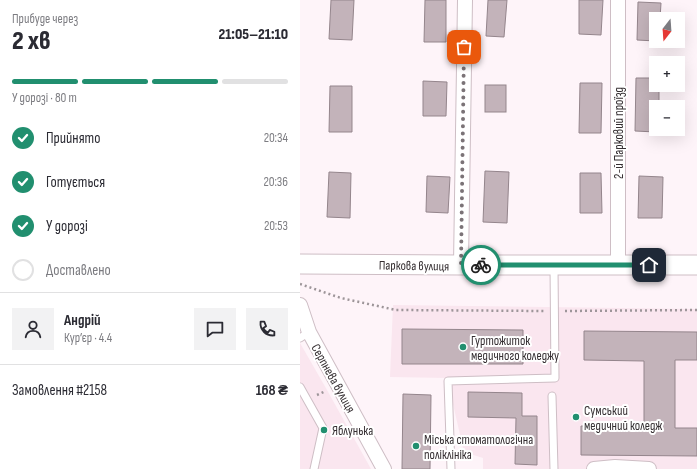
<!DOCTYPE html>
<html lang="uk">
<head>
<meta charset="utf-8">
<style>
	body { margin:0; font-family:"Sofia Sans Condensed",sans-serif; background:#f2f2f3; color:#2b2b33; height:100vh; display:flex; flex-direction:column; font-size:15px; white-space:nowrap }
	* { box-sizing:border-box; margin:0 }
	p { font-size:13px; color:#7c7c81 }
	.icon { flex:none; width:22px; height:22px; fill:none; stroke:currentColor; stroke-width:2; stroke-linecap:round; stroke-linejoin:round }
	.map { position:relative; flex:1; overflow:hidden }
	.side { display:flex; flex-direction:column; background:#fff; width:300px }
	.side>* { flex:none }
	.needle { width:26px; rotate:197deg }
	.controls { position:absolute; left:349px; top:12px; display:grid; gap:8px }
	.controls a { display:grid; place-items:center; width:36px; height:36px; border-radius:0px; background:#fff; box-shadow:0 4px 16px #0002; font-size:20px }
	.pin { position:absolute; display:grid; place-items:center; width:34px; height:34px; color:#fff; margin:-17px; border-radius:8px; box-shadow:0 2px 6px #0006 }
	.courier { position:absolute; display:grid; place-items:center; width:40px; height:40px; margin:-20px; border:3px solid #218f6f; border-radius:50%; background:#fff; color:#222; box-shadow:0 1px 5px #0007 }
	.overview em { font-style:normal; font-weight:800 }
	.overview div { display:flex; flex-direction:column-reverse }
	.overview { display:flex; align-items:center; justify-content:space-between; height:68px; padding:0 12px }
	h1 { font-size:26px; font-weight:800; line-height:30px }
	.bar { display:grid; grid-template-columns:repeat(4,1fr); gap:6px 4px; align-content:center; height:48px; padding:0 12px }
	.bar i { height:5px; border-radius:3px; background:#e1e1e2 }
	.bar .current { background:#218f6f }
	.bar p { grid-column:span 4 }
	.line { display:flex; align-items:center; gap:10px; padding:0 12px; border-top:1px solid #e1e1e2 }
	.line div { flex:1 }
	.round { display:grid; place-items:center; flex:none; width:42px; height:42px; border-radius:0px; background:#f2f2f3 }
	ol { padding:0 12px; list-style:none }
	li { display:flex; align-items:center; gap:12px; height:44px }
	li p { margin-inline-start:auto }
	li .icon { padding:4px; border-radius:50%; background:#218f6f; color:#fff; stroke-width:4 }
	li:last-child { color:#7c7c81 }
	li i { width:22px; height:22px; border:2px solid #e1e1e2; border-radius:50% }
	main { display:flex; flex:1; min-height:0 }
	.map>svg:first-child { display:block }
</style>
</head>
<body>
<main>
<section class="side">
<div class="overview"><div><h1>2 хв</h1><p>Прибуде через</p></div><em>21:05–21:10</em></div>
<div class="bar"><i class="current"></i><i class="current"></i><i class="current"></i><i></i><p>У дорозі · 80 m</p></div>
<ol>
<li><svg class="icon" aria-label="check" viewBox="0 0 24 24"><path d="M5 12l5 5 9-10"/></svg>Прийнято<p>20:34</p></li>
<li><svg class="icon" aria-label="check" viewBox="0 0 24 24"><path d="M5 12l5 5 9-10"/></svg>Готується<p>20:36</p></li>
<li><svg class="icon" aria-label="check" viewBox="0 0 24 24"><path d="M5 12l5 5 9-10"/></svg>У дорозі<p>20:53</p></li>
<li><i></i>Доставлено</li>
</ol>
<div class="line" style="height:72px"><a class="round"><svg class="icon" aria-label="person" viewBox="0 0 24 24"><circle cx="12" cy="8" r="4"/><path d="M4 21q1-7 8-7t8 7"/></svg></a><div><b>Андрій</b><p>Кур’єр · 4.4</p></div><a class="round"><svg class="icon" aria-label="chat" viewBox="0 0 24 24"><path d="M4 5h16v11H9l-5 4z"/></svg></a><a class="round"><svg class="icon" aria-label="phone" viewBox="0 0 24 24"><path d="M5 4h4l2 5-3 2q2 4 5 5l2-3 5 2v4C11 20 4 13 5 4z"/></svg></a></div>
<div class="line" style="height:52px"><div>Замовлення #2158</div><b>168 ₴</b></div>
</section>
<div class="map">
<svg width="397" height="469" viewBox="0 0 397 469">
	<rect width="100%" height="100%" fill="#fef4f9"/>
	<g fill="#fae6ef">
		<path d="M93,305L397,309V469H183V458L164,452L147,378L90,377Z"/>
		<path d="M0,343L27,390L71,469H0Z"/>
	</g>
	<g fill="#c3b3ba" stroke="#94858c">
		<path d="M31,0H54L52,40L29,39Z"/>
		<path d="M125,0H146V42H124Z"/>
		<path d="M188,0H207L204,37L186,36Z"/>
		<path d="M279,0H303L301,35L279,34Z"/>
		<path d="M338,2L361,3L360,19H356V41L337,40Z"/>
		<path d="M336,78H356V85H359V107H356V132L335,131Z"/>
		<path d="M123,81L147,82L146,116H123Z"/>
		<path d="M280,83H302L301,133H279Z"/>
		<rect x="185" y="85" width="21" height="27"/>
		<path d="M30,86H52V132H29Z"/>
		<path d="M185,171L209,172L207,223L183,222Z"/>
		<path d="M29,172L51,173L50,218L27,217Z"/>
		<path d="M280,173H301L302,213H280Z"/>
		<path d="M127,176L150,177L148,213L126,212Z"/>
		<path d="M339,176L363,177L362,218H338Z"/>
		<path d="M102,329L223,330V364H102Z"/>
		<path d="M284,331L397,332V360H375V428H397V456L281,455V426L344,427V361L284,360Z"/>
		<path d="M168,392L222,393V416H237V465L215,464L216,418L168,417Z"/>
		<path d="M103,394L131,395L130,469H102Z"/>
	</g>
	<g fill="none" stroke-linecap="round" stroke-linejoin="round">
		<defs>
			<g id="lane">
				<path d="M0,338L9,332"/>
				<path d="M0,387L23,428L14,469"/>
				<path d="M252,396L254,469"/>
				<path d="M151,469L148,381L255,378L254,266"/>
			</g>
			<g id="street">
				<path d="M161,265L165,0"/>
				<path d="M318,265V0"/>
				<path d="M0,305L9,332L84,469"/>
				<path d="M294,469L315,467L349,469"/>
			</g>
			<path id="secondary" d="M0,264L161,265H397"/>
		</defs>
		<use href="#lane" stroke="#cebec5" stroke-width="9"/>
		<use href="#street" stroke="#cebec5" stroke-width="16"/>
		<use href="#secondary" stroke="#cebec5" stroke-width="21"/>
		<g stroke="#9d9599" stroke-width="2.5" stroke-dasharray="2 3" stroke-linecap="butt">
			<path d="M0,284L41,298L96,310L244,311"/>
			<path d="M265,311L397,310"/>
			<path d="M17,395L26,391"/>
		</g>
		<use href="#lane" stroke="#fff" stroke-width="7"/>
		<use href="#street" stroke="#fff" stroke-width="14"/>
		<use href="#secondary" stroke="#fff" stroke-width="19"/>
	</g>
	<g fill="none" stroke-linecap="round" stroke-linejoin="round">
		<path stroke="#7b7377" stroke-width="4" stroke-dasharray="0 7.2" d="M164,47L161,265H181"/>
		<path stroke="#218f6f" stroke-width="5" d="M181,265H349"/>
	</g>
	<g fill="#218f6f" stroke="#fff" stroke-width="1.5">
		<circle cx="163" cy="347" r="4"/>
		<circle cx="276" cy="417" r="4"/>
		<circle cx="24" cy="430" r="4"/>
		<circle cx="116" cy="446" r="4"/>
	</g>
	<g text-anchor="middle" stroke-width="4" stroke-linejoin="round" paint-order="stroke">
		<g font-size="13" fill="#342e31" stroke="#fff">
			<text transform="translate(318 133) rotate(-90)" y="5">2-й Парковий проїзд</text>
			<text transform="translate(114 265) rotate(1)" y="5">Паркова вулиця</text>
			<text transform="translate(34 378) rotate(61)" y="5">Серпнева вулиця</text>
		</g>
		<g font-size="13" fill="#342e31" stroke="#fff" text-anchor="start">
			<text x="171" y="345">Гуртожиток<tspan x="171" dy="15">медичного коледжу</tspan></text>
			<text x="284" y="415">Сумський<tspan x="284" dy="15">медичний коледж</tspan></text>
			<text x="32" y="435">Яблунька</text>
			<text x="124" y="444">Міська стоматологічна<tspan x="124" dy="15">поліклініка</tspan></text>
		</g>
	</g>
</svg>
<div class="controls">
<a><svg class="needle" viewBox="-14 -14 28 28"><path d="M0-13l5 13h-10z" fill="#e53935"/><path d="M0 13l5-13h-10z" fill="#7c7c81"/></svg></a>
<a>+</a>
<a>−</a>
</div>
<div class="pin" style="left:164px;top:47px;background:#ea580c"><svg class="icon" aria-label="bag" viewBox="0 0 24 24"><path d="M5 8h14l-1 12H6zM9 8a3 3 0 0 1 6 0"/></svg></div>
<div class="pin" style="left:349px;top:265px;background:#1f2937"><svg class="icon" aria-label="home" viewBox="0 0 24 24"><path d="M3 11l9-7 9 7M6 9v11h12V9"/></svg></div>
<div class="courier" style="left:181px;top:265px"><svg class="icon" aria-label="bike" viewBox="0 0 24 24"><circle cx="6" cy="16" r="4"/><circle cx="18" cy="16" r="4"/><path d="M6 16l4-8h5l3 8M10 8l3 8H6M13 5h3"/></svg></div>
</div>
</main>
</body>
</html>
